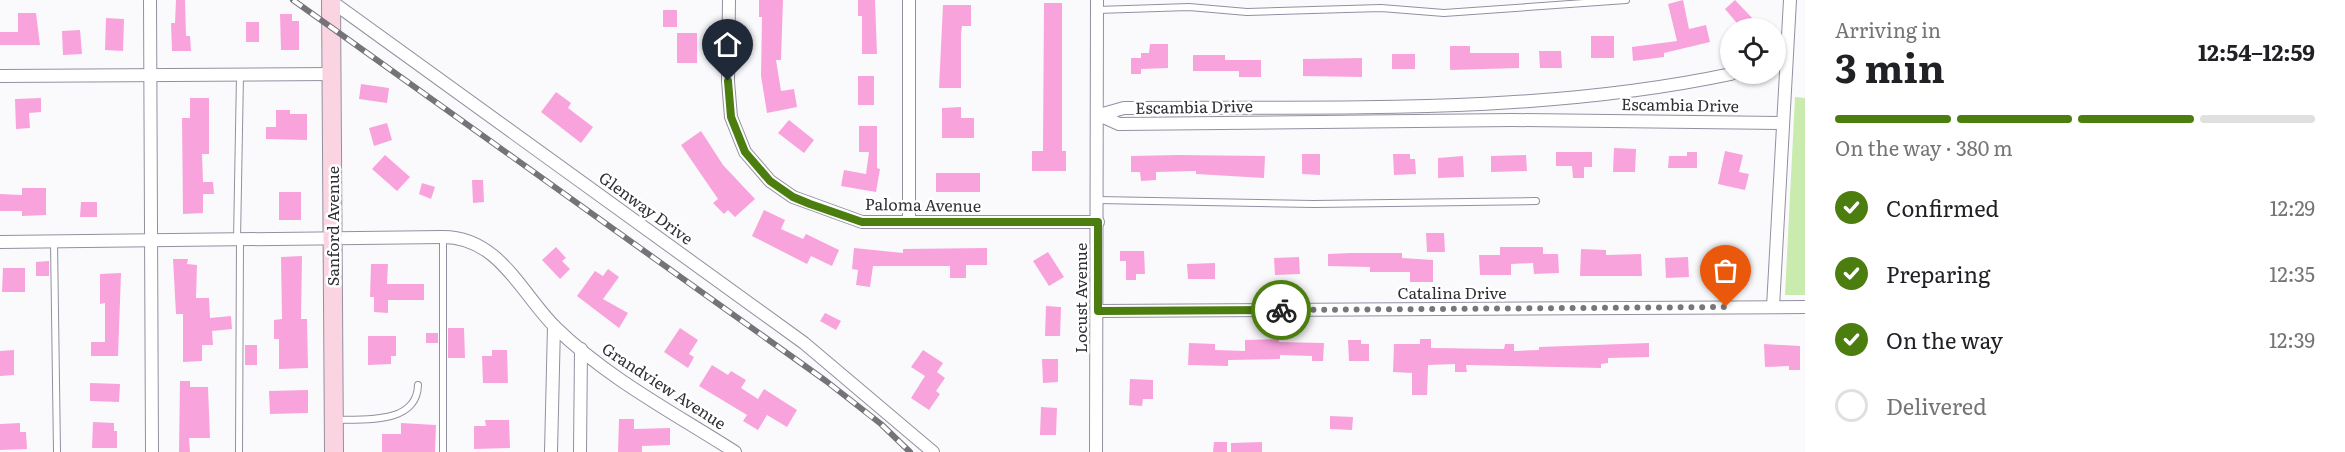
<!DOCTYPE html>
<html lang="en">
<head>
<meta charset="utf-8">
<style>
	body { margin:0; font-family:Literata,serif; background:#f2f2f2; color:#202124; height:100vh; display:flex; flex-direction:column; font-size:22px; white-space:nowrap }
	* { box-sizing:border-box; margin:0 }
	p { font-size:20px; color:#757577 }
	.icon { flex:none; width:33px; height:33px; fill:none; stroke:currentColor; stroke-width:2; stroke-linecap:round; stroke-linejoin:round }
	.map { position:relative; flex:1; overflow:hidden }
	.sheet { display:flex; flex-direction:column; background:#fff; width:540px }
	.sheet>* { flex:none }
	.fabs { position:absolute; left:1720px; top:18px; display:grid; gap:12px }
	.fabs a { display:grid; place-items:center; width:66px; height:66px; border-radius:50%; background:#fff; box-shadow:0 2px 4px #0004; font-size:30px }
	.pin { position:absolute; display:grid; place-items:center; width:51px; height:51px; color:#fff; margin:-62px -26px; border-radius:50% 50% 50% 0; rotate:-45deg; box-shadow:0 0 6px #0007 }
	.pin .icon { rotate:45deg }
	.courier { position:absolute; display:grid; place-items:center; width:60px; height:60px; margin:-30px; border:4px solid #4c7e0f; border-radius:50%; background:#fff; color:#222; box-shadow:0 2px 8px #0007 }
	.overview em { font-style:normal; font-weight:700 }
	.overview div { display:flex; flex-direction:column-reverse }
	.overview { display:flex; align-items:center; justify-content:space-between; height:102px; padding:0 30px }
	h1 { font-size:39px; font-weight:700; line-height:45px }
	.bar { display:grid; grid-template-columns:repeat(4,1fr); gap:9px 6px; align-content:center; height:72px; padding:0 30px }
	.bar i { height:8px; border-radius:4px; background:#e0e0e0 }
	.bar .current { background:#4c7e0f }
	.bar p { grid-column:span 4 }
	ol { padding:0 30px; list-style:none }
	li { display:flex; align-items:center; gap:18px; height:66px }
	li p { margin-inline-start:auto }
	li .icon { padding:6px; border-radius:50%; background:#4c7e0f; color:#fff; stroke-width:4 }
	li:last-child { color:#757577 }
	li i { width:33px; height:33px; border:3px solid #e0e0e0; border-radius:50% }
	main { display:flex; flex:1; min-height:0 }
	.map>svg:first-child { display:block }
</style>
</head>
<body>
<main>
<div class="map">
<svg width="1805" height="452" viewBox="0 0 1805 452">
	<rect width="100%" height="100%" fill="#fafafd"/>
	<path fill="#c9ecae" d="M1795,97L1805,98V295H1785Z"/>
	<g fill="#f9a3dc">
		<path d="M176,0H185L186,36H190L191,51H172L171,23H175Z"/>
		<path d="M759,0H783L781,60H776L781,91L794,89L797,107L767,113L761,76L762,17H759Z"/>
		<path d="M858,0H875L877,54H862V16H858Z"/>
		<path d="M1683,0L1689,29L1706,25L1710,42L1664,53V57L1633,61L1632,47L1677,41L1668,4Z"/>
		<path d="M1735,0L1756,22L1748,28H1741L1725,9Z"/>
		<path d="M1044,3H1062V151H1066V171H1032V151H1043Z"/>
		<path d="M943,5H971V26H962L961,34V88H939Z"/>
		<rect x="663" y="10" width="14" height="17"/>
		<path d="M18,13H36L40,45H0V32H18Z"/>
		<path d="M280,14H292V21H299V50H281Z"/>
		<path d="M106,18L124,19L123,51L105,50Z"/>
		<rect x="246" y="22" width="13" height="20"/>
		<path d="M80,30L82,54L63,55L62,31Z"/>
		<rect x="677" y="33" width="20" height="30"/>
		<rect x="1591" y="36" width="23" height="22"/>
		<path d="M1150,44H1168V68L1141,69V74H1131V58H1141V53H1149Z"/>
		<path d="M1450,46H1470V53H1519V68L1450,70Z"/>
		<path d="M1539,51H1561L1562,68H1540Z"/>
		<rect x="1392" y="54" width="23" height="15"/>
		<path d="M1193,55H1225V60H1261V77H1239V71H1193Z"/>
		<path d="M1362,58V77L1303,76V59Z"/>
		<rect x="858" y="76" width="16" height="29"/>
		<path d="M361,84L389,88L387,103L359,99Z"/>
		<path d="M556,92L571,103L568,108L593,127L581,143L541,112Z"/>
		<path d="M41,98V112L29,113L30,128L16,129L15,99Z"/>
		<path d="M190,98H209V154H202L203,182H213L214,194H203V213L183,214L182,118H190Z"/>
		<path d="M961,107V118H974V138H942V108Z"/>
		<path d="M276,110H290V114H307V140L266,139V127H276Z"/>
		<path d="M789,120L814,140L804,153L778,133Z"/>
		<path d="M387,123L392,140L374,146L369,128Z"/>
		<path d="M859,126H877V168L880,169L876,192L841,186L844,170L866,174L869,152H859Z"/>
		<path d="M701,131L723,165L755,199L735,217L728,210L724,214L713,203L718,199L681,145Z"/>
		<path d="M1614,148L1636,149L1635,172H1613Z"/>
		<path d="M1725,151L1743,155L1739,172L1749,174L1745,190L1718,184Z"/>
		<path d="M1556,152H1592V167H1584V178H1573L1572,166H1556Z"/>
		<path d="M1687,152H1697V168H1668L1669,156H1687Z"/>
		<path d="M1302,154H1320V175L1302,174Z"/>
		<path d="M1393,154H1410V159H1415L1416,174L1394,175Z"/>
		<path d="M385,155L410,177L397,191L372,169Z"/>
		<path d="M1178,155L1265,156L1264,178L1196,174V171L1156,172V180L1141,181L1140,172H1131V156Z"/>
		<path d="M1526,155L1527,171L1491,172V156Z"/>
		<path d="M1463,156L1464,177L1438,178V158Z"/>
		<rect x="936" y="173" width="44" height="19"/>
		<path d="M472,180H483L484,202L473,203Z"/>
		<path d="M422,183L435,187L431,199L419,194Z"/>
		<path d="M22,188H46V215L22,216V211H0V194L22,195Z"/>
		<rect x="279" y="192" width="22" height="28"/>
		<path d="M81,202H97V217H80Z"/>
		<path d="M764,210L785,220L781,229L803,239L806,234L839,250L832,266L811,256L807,264L752,236Z"/>
		<path d="M1426,233H1444L1445,252H1427Z"/>
		<path d="M556,247L566,258L562,261L570,269L560,279L542,260Z"/>
		<path d="M1500,247H1543V254H1558L1559,273L1534,274L1533,263L1511,264V275H1480L1479,255H1500Z"/>
		<path d="M854,248L903,253V249L987,248V265H966V278H950V266H873L870,287L856,285L858,270L852,269Z"/>
		<path d="M1581,249L1606,250V255L1641,254L1642,276H1580Z"/>
		<path d="M1120,251H1144L1145,274H1136V280H1126V261H1120Z"/>
		<path d="M1048,252L1064,277L1049,286L1033,261Z"/>
		<path d="M1351,253H1402V258L1433,260V282H1410V272H1370V267L1328,266V254Z"/>
		<path d="M302,256L301,319H307L308,368L279,369V339H274V320L282,319L281,257Z"/>
		<path d="M1299,257L1300,274L1275,275L1274,258Z"/>
		<path d="M1688,257L1689,277L1666,278L1665,258Z"/>
		<path d="M173,259H188L187,264L197,265L196,298H209L210,318L231,316L232,329L212,331L213,345H202V361L183,362V314H176Z"/>
		<path d="M1706,260L1744,262V278L1706,275Z"/>
		<path d="M49,261V276H36V262Z"/>
		<path d="M1215,263V279H1188L1187,264Z"/>
		<path d="M371,264H388L387,284H424V300H388V313L374,312V297H370Z"/>
		<path d="M3,268H25V292H2Z"/>
		<path d="M608,269L619,277L603,299L628,313L619,328L577,296L595,271L603,276Z"/>
		<path d="M121,273L118,356H91V342H105V303L100,304V274Z"/>
		<path d="M1046,306L1061,307L1060,336H1045Z"/>
		<path d="M825,313L841,321L836,330L820,321Z"/>
		<path d="M448,328H464L465,358H448Z"/>
		<path d="M680,328L698,340L689,354L694,357L688,368L664,352Z"/>
		<rect x="426" y="333" width="12" height="10"/>
		<path d="M368,336H396V356H391V364L368,365Z"/>
		<path d="M1279,339V342L1324,343L1323,361H1312V356L1280,355V359L1228,360V366L1188,365L1189,343L1215,344V350L1245,351V340Z"/>
		<path d="M1420,339H1431V348L1504,349L1505,344H1514V351L1539,350V347L1649,343V357L1608,358V363L1601,364V368L1466,365L1467,372H1455V364L1428,365L1427,395H1412V373L1393,372L1394,344H1420Z"/>
		<path d="M1348,340H1361V344H1369V361H1349Z"/>
		<path d="M1764,344L1800,346V370H1789V366L1765,367Z"/>
		<rect x="245" y="345" width="12" height="20"/>
		<path d="M14,350V375L0,376V351Z"/>
		<path d="M492,350H507L508,383H483L482,356H492Z"/>
		<path d="M923,350L943,363L937,372L945,378L936,391L940,394L929,410L911,398L925,376L911,367Z"/>
		<path d="M1042,359H1058V382L1043,383Z"/>
		<path d="M712,365L728,375L731,371L746,380L741,388L758,399L764,389L797,410L787,427L767,415L758,430L743,421L747,415L699,386Z"/>
		<path d="M1130,379L1153,380V399H1143L1142,406L1129,405Z"/>
		<path d="M180,381H190V387H208L210,438H189L190,452H179Z"/>
		<path d="M90,383L120,384L119,402L90,401Z"/>
		<path d="M308,390V413L270,414L269,391Z"/>
		<path d="M1041,407L1057,408L1056,435H1040Z"/>
		<path d="M1330,416L1353,417L1352,430L1330,429Z"/>
		<path d="M619,419H634V429L670,428V445L642,446V452H618Z"/>
		<path d="M485,420H509L510,448L474,449V426H486Z"/>
		<path d="M93,422L114,423V431H117V448H92Z"/>
		<path d="M20,423V432H26L27,449L0,450V424Z"/>
		<path d="M401,423L436,425L435,452H382V434H401Z"/>
		<path d="M1214,442H1227V452H1213Z"/>
		<path d="M1262,442V452H1231V443Z"/>
	</g>
	<g fill="none" stroke-linecap="round" stroke-linejoin="round">
		<defs>
			<g id="service">
				<path d="M1097,10L1189,7L1247,12L1381,8L1444,13L1626,0"/>
				<path d="M1098,200L1314,204L1536,201"/>
				<path d="M443,237V452"/>
				<path d="M237,240L240,75"/>
				<path d="M54,242L57,452"/>
				<path d="M334,420C363,419 417,425 418,385"/>
				<path d="M239,452L240,240"/>
			</g>
			<g id="minor">
				<path d="M150,0L152,452"/>
				<path d="M729,0L728,81L731,117L745,152L770,181L793,197L862,222H1098"/>
				<path d="M909,0V222"/>
				<path d="M331,1L804,343L933,452"/>
				<path d="M0,76L332,74"/>
				<path d="M1099,115L1119,124L1513,120L1783,123"/>
				<path d="M1099,115L1124,108C1326,106 1532,116 1731,74"/>
				<path d="M0,242L443,237C499,237 521,293 555,327C607,378 674,413 735,452"/>
				<path d="M1773,307L1790,0"/>
				<path d="M1098,311L1805,307"/>
				<path d="M551,452L554,326"/>
				<path d="M580,452L581,349"/>
				<path d="M1096,452L1097,0"/>
			</g>
			<path id="secondary" d="M331,0L334,452"/>
		</defs>
		<use href="#service" stroke="#9290a0" stroke-width="8"/>
		<use href="#minor" stroke="#9290a0" stroke-width="14"/>
		<use href="#secondary" stroke="#9290a0" stroke-width="20"/>
		<use href="#service" stroke="#fff" stroke-width="6"/>
		<use href="#minor" stroke="#fff" stroke-width="12"/>
		<use href="#secondary" stroke="#fbd4e1" stroke-width="18"/>
		<defs>
			<path id="rail" d="M293,0L826,381L881,424L910,452"/>
		</defs>
		<use href="#rail" stroke="#747378" stroke-width="6"/>
		<use href="#rail" stroke="#fff" stroke-width="4" stroke-dasharray="11" stroke-linecap="butt"/>
	</g>
	<g fill="none" stroke-linecap="round" stroke-linejoin="round">
		<path stroke="#77767b" stroke-width="6" stroke-dasharray="0 10.8" d="M1281,310L1726,307"/>
		<path stroke="#4c7e0f" stroke-width="8" d="M728,81L731,117L745,152L770,181L793,197L810,204L862,222H1098V311L1281,310"/>
	</g>
	<g text-anchor="middle" stroke-width="5" stroke-linejoin="round" paint-order="stroke">
		<g font-size="16" fill="#302f35" stroke="#fff">
			<text transform="translate(1680 105) rotate(1)" y="6">Escambia Drive</text>
			<text transform="translate(1194 107) rotate(-1)" y="6">Escambia Drive</text>
			<text transform="translate(923 205) rotate(1)" y="6">Paloma Avenue</text>
			<text transform="translate(646 208) rotate(36)" y="6">Glenway Drive</text>
			<text transform="translate(333 226) rotate(-90)" y="6">Sanford Avenue</text>
			<text x="1452" y="299">Catalina Drive</text>
			<text transform="translate(1081 298) rotate(-90)" y="6">Locust Avenue</text>
			<text transform="translate(664 386) rotate(33)" y="6">Grandview Avenue</text>
		</g>
	</g>
</svg>
<div class="fabs">
<a><svg class="icon" aria-label="locate" viewBox="0 0 24 24"><circle cx="12" cy="12" r="6"/><path d="M12 2v4M12 18v4M2 12h4M18 12h4"/></svg></a>
</div>
<div class="pin" style="left:1726px;top:307px;background:#ea580c"><svg class="icon" aria-label="bag" viewBox="0 0 24 24"><path d="M5 8h14l-1 12H6zM9 8a3 3 0 0 1 6 0"/></svg></div>
<div class="pin" style="left:728px;top:81px;background:#1f2937"><svg class="icon" aria-label="home" viewBox="0 0 24 24"><path d="M3 11l9-7 9 7M6 9v11h12V9"/></svg></div>
<div class="courier" style="left:1281px;top:310px"><svg class="icon" aria-label="bike" viewBox="0 0 24 24"><circle cx="6" cy="16" r="4"/><circle cx="18" cy="16" r="4"/><path d="M6 16l4-8h5l3 8M10 8l3 8H6M13 5h3"/></svg></div>
</div>
<section class="sheet">
<div class="overview"><div><h1>3 min</h1><p>Arriving in</p></div><em>12:54–12:59</em></div>
<div class="bar"><i class="current"></i><i class="current"></i><i class="current"></i><i></i><p>On the way · 380 m</p></div>
<ol>
<li><svg class="icon" aria-label="check" viewBox="0 0 24 24"><path d="M5 12l5 5 9-10"/></svg>Confirmed<p>12:29</p></li>
<li><svg class="icon" aria-label="check" viewBox="0 0 24 24"><path d="M5 12l5 5 9-10"/></svg>Preparing<p>12:35</p></li>
<li><svg class="icon" aria-label="check" viewBox="0 0 24 24"><path d="M5 12l5 5 9-10"/></svg>On the way<p>12:39</p></li>
<li><i></i>Delivered</li>
</ol>
</section>
</main>
</body>
</html>
